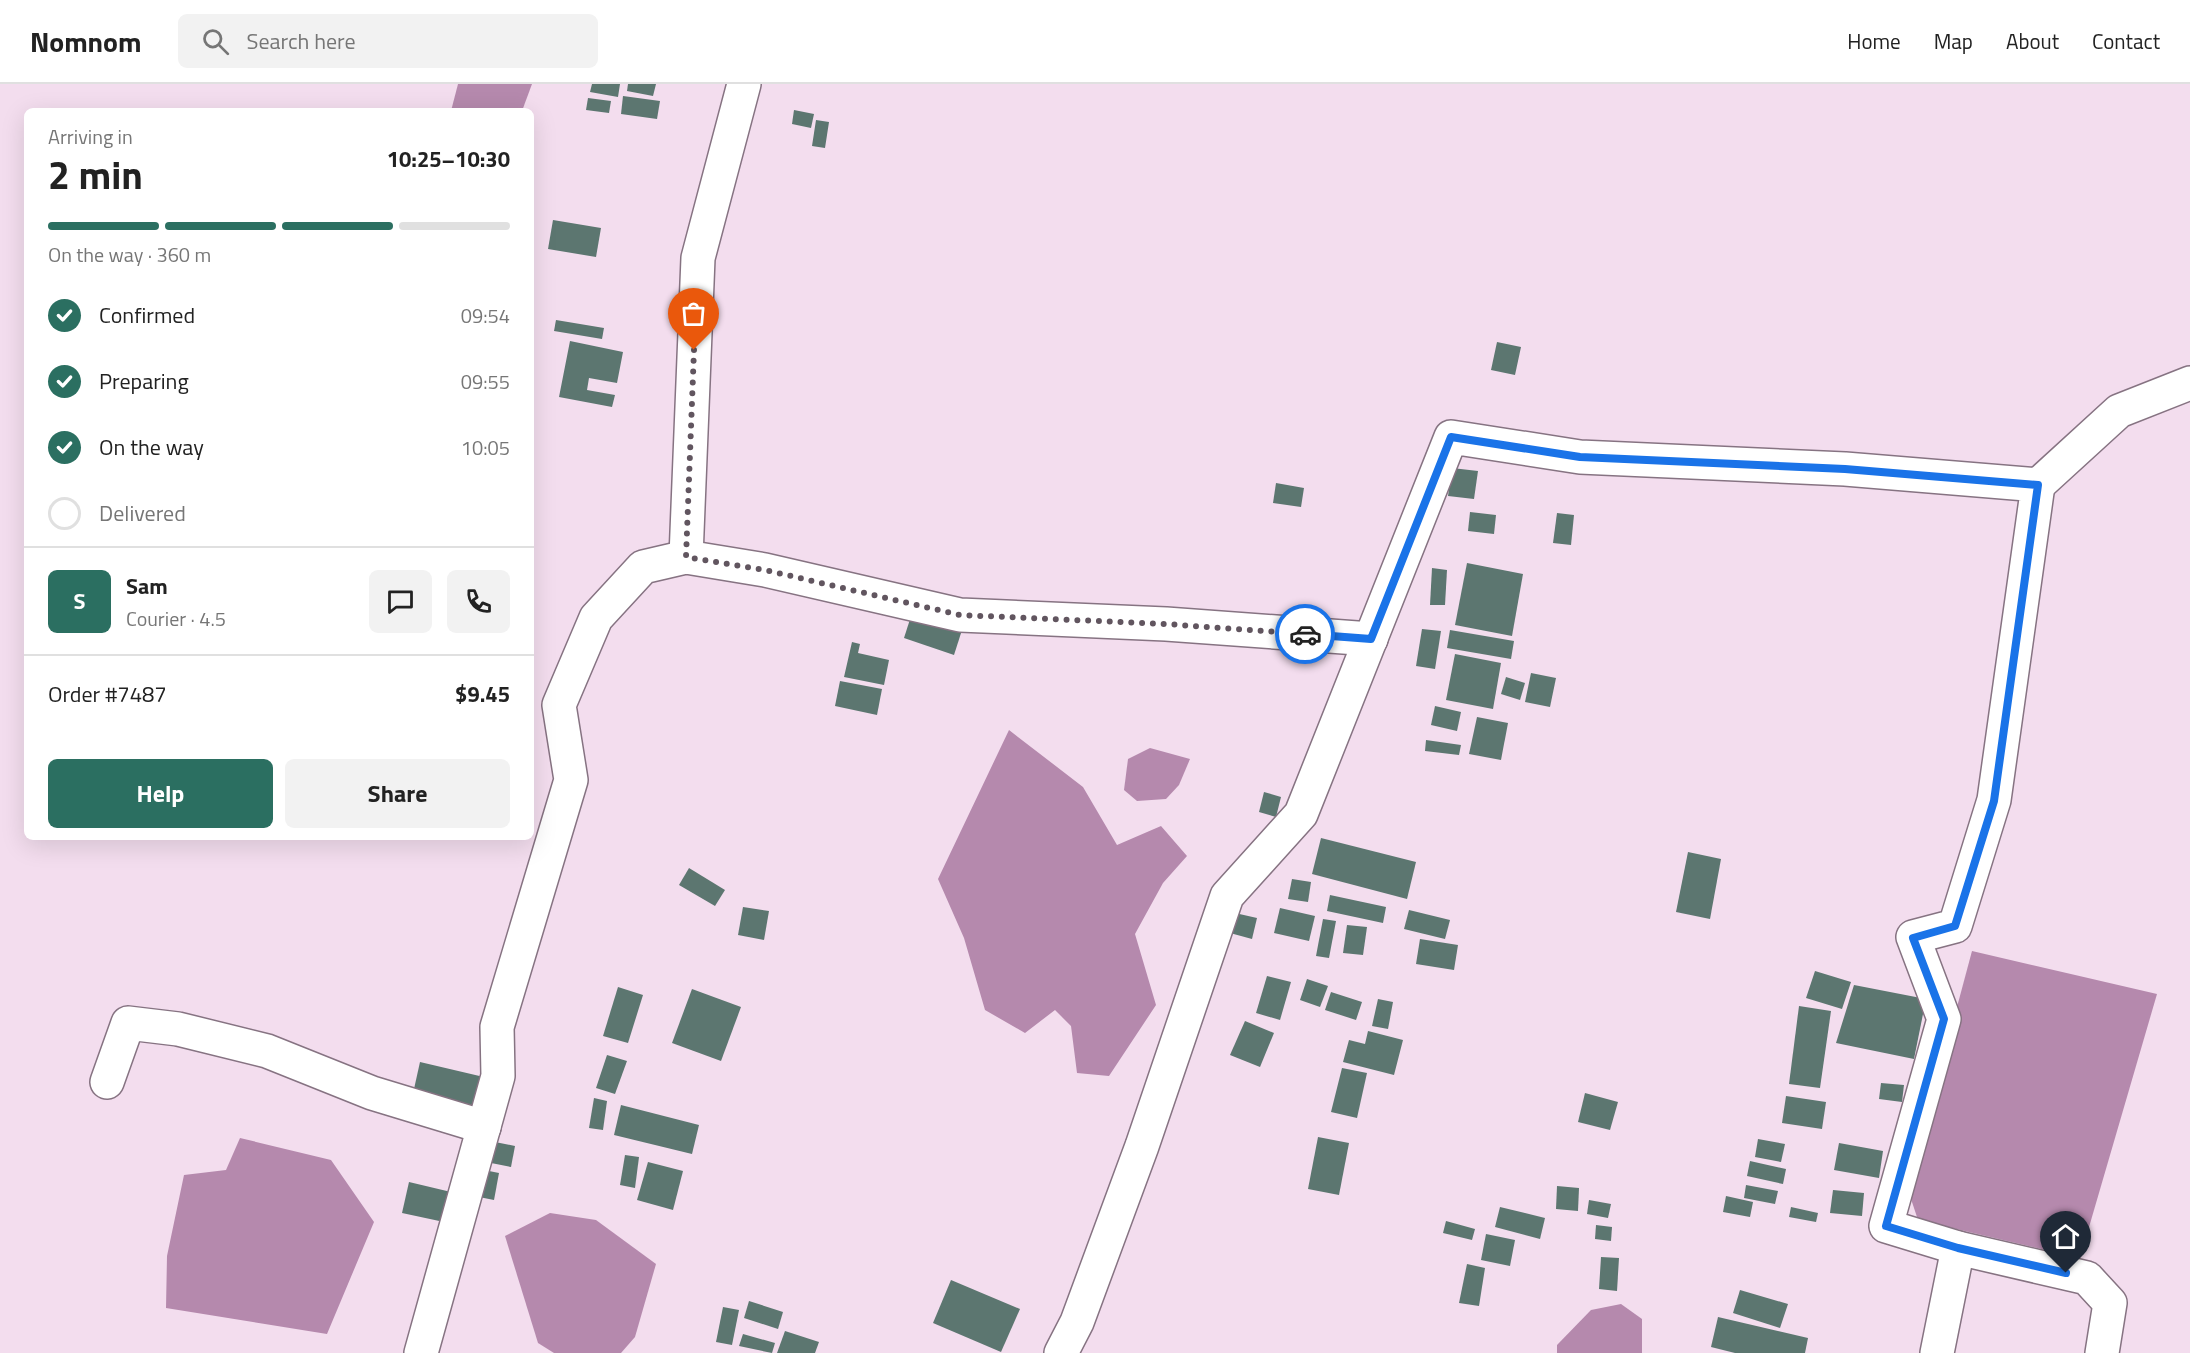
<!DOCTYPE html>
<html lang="en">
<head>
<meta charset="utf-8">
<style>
	body { margin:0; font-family:"Titillium Web",sans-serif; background:#f2f2f2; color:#222; height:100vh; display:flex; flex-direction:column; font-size:22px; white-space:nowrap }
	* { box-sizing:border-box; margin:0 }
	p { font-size:20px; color:#767676 }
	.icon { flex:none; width:33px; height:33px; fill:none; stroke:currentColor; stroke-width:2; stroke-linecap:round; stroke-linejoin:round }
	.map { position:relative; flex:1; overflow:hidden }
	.sheet { position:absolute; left:24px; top:24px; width:510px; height:732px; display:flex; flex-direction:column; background:#fff; border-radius:9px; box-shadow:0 6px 24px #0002 }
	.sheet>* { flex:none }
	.pin { position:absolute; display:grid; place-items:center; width:51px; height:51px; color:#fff; margin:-62px -26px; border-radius:50% 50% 50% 0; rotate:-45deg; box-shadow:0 0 6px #0007 }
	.pin .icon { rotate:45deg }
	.courier { position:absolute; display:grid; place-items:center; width:60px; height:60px; margin:-30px; border:4px solid #1a73e8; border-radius:50%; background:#fff; color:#222; box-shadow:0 2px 8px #0007 }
	.head em { font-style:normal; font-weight:700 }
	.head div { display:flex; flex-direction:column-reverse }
	.head { display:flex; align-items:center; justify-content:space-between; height:102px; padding:0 24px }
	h1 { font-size:39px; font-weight:700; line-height:45px }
	.bar { display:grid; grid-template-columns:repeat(4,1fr); gap:9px 6px; align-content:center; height:72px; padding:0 24px }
	.bar i { height:8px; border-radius:4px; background:#e0e0e0 }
	.bar .on { background:#2b6f61 }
	.bar p { grid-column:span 4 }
	.line { display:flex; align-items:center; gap:15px; padding:0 24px; border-top:2px solid #e0e0e0 }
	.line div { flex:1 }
	.round { display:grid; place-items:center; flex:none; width:63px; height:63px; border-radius:9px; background:#f2f2f2 }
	ol { padding:0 24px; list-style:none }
	li { display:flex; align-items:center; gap:18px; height:66px }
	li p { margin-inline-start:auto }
	li .icon { padding:6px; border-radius:50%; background:#2b6f61; color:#fff; stroke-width:4 }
	li:last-child { color:#767676 }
	li i { width:33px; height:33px; border:3px solid #e0e0e0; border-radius:50% }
	.button { display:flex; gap:12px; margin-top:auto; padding:12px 24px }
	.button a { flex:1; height:69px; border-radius:9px; background:#2b6f61; color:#fff; font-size:24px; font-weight:700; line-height:69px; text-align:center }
	.button a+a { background:#f2f2f2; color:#222 }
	header { display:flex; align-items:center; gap:36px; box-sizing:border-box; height:84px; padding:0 30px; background:#fff; border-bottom:2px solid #e0e0e0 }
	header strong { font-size:28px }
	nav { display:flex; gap:33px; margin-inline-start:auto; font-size:21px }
	.search { width:420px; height:54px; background:#f2f2f2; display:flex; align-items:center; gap:15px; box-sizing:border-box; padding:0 21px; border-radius:9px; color:#767676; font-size:22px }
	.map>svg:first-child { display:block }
</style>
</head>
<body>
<header>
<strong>Nomnom</strong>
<div class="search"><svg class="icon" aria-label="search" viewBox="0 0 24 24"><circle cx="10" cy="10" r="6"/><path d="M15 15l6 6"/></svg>Search here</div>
<nav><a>Home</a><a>Map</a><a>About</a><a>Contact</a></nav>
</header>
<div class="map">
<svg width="2190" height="1269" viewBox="0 0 2190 1269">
	<rect width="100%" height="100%" fill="#f3ddee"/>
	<g fill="#b589ad">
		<path d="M458,0H532L522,27H451Z"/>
		<path d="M1009,646L1083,703L1117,761L1161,742L1187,772L1163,799L1135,850L1156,921L1109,992L1077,989L1071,942L1055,926L1025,949L985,926L964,854L938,795Z"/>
		<path d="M1150,664L1190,675L1179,701L1166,715L1137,717L1124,706L1128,675Z"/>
		<path d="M1972,867L2157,910L2080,1174L1918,1136L1908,1106Z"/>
		<path d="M240,1054L331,1076L374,1138L327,1250L166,1224L167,1172L184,1091L226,1086Z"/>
		<path d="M550,1129L596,1136L656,1180L635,1253L621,1269H554L538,1259L505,1152Z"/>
		<path d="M1621,1220L1642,1235V1269H1557V1261L1591,1226Z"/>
	</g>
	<g fill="#5c7670">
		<path d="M592,0H620L618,13L590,8Z"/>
		<path d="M628,0H656L653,12L627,7Z"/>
		<path d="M623,12L660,17L657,35L621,30Z"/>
		<path d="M588,14L611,17L609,29L586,26Z"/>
		<path d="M794,26L814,30L811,44L792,40Z"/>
		<path d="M816,36L829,38L825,64L812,62Z"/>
		<path d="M553,136L601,144L596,173L548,165Z"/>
		<path d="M556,236L604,244L602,255L554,247Z"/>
		<path d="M570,257L623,268L617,299L589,294L587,306L615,311L612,323L559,313Z"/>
		<path d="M1497,258L1521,263L1515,291L1491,286Z"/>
		<path d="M1452,384L1478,387L1474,415L1448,412Z"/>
		<path d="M1276,399L1304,404L1301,423L1273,419Z"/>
		<path d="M1470,428L1496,431L1494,450L1468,447Z"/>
		<path d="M1557,429L1574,431L1571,461L1553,459Z"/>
		<path d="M1467,479L1523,490L1512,552L1455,541Z"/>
		<path d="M1432,484L1447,486L1445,521H1430Z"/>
		<path d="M912,529L962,546L954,571L904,554Z"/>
		<path d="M1422,545L1441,547L1435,585L1416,582Z"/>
		<path d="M1450,546L1514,557L1511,575L1447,564Z"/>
		<path d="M852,558L860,560L858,569L889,576L884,601L844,593Z"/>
		<path d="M1455,570L1501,579L1493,625L1446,616Z"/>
		<path d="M1531,589L1556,594L1550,623L1525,618Z"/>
		<path d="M1506,593L1525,599L1520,616L1501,610Z"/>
		<path d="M840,597L882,605L877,631L835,622Z"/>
		<path d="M1435,622L1461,628L1457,647L1431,641Z"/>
		<path d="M1477,633L1508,639L1501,676L1469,670Z"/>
		<path d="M1426,656L1461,661L1459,671L1425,667Z"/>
		<path d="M1264,708L1281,713L1276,733L1259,728Z"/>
		<path d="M1321,754L1416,778L1407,815L1312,790Z"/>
		<path d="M1688,768L1721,775L1710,835L1676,828Z"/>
		<path d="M689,784L725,806L715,822L679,801Z"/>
		<path d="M1292,795L1311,798L1308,818L1288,815Z"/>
		<path d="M1330,811L1386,823L1383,839L1327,827Z"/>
		<path d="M743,823L769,827L764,856L738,851Z"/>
		<path d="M1280,824L1315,832L1309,857L1274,849Z"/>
		<path d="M1409,826L1450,836L1445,855L1404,845Z"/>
		<path d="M1235,829L1257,834L1252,855L1230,849Z"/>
		<path d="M1323,835L1336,837L1329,874L1316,872Z"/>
		<path d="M1347,841L1367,843L1363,871L1343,869Z"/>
		<path d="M1420,855L1458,861L1454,886L1416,880Z"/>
		<path d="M1815,887L1851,898L1842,925L1806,914Z"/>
		<path d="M1267,892L1291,898L1280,936L1256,929Z"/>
		<path d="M1307,895L1328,902L1320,923L1300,916Z"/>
		<path d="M1854,901L1926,915L1914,975L1836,959Z"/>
		<path d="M618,903L643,911L628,959L603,952Z"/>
		<path d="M692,905L741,923L721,977L672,959Z"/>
		<path d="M1331,908L1362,918L1356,936L1325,926Z"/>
		<path d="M1378,915L1393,918L1388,945L1372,942Z"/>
		<path d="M1799,922L1831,927L1820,1004L1789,1000Z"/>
		<path d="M1245,937L1274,949L1260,983L1230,971Z"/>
		<path d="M1368,947L1403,956L1394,991L1343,978L1349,956L1365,960Z"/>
		<path d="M607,971L627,977L615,1010L596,1004Z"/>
		<path d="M420,978L488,994L479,1030L412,1014Z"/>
		<path d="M1342,984L1367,989L1357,1034L1331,1028Z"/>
		<path d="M1881,999L1904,1001L1902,1018L1879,1015Z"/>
		<path d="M1585,1009L1618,1018L1610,1046L1578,1038Z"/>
		<path d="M1786,1012L1826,1018L1822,1045L1782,1039Z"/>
		<path d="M594,1014L607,1017L603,1046L589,1044Z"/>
		<path d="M621,1021L699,1041L692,1070L614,1051Z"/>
		<path d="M1318,1053L1349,1059L1339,1111L1308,1105Z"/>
		<path d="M1758,1055L1785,1060L1781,1078L1755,1073Z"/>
		<path d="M490,1057L515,1062L511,1083L486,1078Z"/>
		<path d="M1839,1059L1883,1067L1879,1094L1834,1086Z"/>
		<path d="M625,1071L639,1073L635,1104L620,1101Z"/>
		<path d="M1750,1077L1786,1085L1783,1100L1747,1092Z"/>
		<path d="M648,1078L683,1087L673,1126L637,1116Z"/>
		<path d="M479,1085L499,1089L494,1116L474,1112Z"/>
		<path d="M409,1098L451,1108L444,1138L402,1129Z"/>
		<path d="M1746,1101L1778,1107L1775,1120L1744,1114Z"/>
		<path d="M1557,1102L1579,1104L1578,1127L1556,1125Z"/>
		<path d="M1833,1106L1864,1109L1862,1132L1830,1129Z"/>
		<path d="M1726,1112L1753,1118L1750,1133L1723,1128Z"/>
		<path d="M1589,1116L1611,1120L1608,1134L1587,1130Z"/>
		<path d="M1500,1123L1545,1134L1540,1155L1495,1143Z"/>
		<path d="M1791,1123L1818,1129L1816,1138L1789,1133Z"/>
		<path d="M1446,1137L1475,1145L1472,1156L1443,1149Z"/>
		<path d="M1596,1141L1612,1143L1611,1157L1595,1155Z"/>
		<path d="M1486,1150L1515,1156L1510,1182L1481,1176Z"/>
		<path d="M1601,1173L1619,1174L1617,1207L1599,1205Z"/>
		<path d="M1467,1180L1485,1184L1479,1222L1459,1219Z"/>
		<path d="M951,1196L1020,1225L1001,1268L933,1239Z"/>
		<path d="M1740,1206L1788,1220L1780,1244L1733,1229Z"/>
		<path d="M749,1217L783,1228L778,1245L744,1234Z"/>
		<path d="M723,1223L739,1226L732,1261L716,1258Z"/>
		<path d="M1718,1233L1808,1254L1805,1269H1735L1711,1263Z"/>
		<path d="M785,1247L819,1258L815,1269H777Z"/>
		<path d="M743,1250L775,1259L772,1269L739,1262Z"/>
	</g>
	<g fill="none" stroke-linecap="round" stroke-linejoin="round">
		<defs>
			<g id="minor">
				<path d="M2038,401L2119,327L2190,299"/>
				<path d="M686,473L698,174L744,0"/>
				<path d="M107,998L128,939L178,945L267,967L372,1009L484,1043"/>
				<path d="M1958,1164L2087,1194L2110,1219L2102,1269"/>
				<path d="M421,1269L498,992L497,943L571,696L559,621L596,534L643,483L686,473L765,486L960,531L1166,540L1371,555"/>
				<path d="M1061,1269L1077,1238L1142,1062L1227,812L1301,730L1451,353L1580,373L1845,385L2038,401L1994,716L1955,842L1913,853L1944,935L1886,1142L1958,1164L1937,1269"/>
			</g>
		</defs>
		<use href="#minor" stroke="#867382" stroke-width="36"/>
		<use href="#minor" stroke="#fff" stroke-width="33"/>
	</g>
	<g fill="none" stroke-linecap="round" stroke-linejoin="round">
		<path stroke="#61555f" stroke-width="6" stroke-dasharray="0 10.8" d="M694,266L686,473L765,486L960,531L1166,540L1305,550"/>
		<path stroke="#1a73e8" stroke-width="8" d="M1305,550L1371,555L1451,353L1580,373L1845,385L2038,401L1994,717L1955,842L1913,854L1944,935L1886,1142L1958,1164L2066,1189"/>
	</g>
</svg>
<div class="pin" style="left:694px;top:266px;background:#ea580c"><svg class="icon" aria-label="bag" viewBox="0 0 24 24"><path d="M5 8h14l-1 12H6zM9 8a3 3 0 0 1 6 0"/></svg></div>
<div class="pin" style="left:2066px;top:1189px;background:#1f2937"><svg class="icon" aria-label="home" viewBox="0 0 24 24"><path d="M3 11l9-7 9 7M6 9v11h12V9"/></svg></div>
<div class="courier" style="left:1305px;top:550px"><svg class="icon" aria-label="car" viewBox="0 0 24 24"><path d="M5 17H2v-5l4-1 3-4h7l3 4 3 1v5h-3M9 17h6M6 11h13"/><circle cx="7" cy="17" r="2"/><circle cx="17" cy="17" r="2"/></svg></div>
<section class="sheet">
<div class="head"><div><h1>2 min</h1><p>Arriving in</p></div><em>10:25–10:30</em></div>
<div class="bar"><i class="on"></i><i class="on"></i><i class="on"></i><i></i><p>On the way · 360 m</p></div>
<ol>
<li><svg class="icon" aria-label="check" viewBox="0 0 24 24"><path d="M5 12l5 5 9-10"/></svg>Confirmed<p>09:54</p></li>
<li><svg class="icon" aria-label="check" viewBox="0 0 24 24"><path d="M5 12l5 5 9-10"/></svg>Preparing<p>09:55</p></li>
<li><svg class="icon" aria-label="check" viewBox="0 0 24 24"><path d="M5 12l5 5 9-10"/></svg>On the way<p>10:05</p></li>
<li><i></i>Delivered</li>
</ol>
<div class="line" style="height:108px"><b class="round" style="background:#2b6f61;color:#fff">S</b><div><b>Sam</b><p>Courier · 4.5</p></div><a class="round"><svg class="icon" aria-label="chat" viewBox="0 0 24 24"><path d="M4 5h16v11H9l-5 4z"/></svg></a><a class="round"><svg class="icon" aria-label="phone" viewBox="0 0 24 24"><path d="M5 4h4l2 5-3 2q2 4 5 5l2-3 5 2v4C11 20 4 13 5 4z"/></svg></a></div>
<div class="line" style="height:78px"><div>Order #7487</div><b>$9.45</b></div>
<div class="button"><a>Help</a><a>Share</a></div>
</section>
</div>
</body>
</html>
